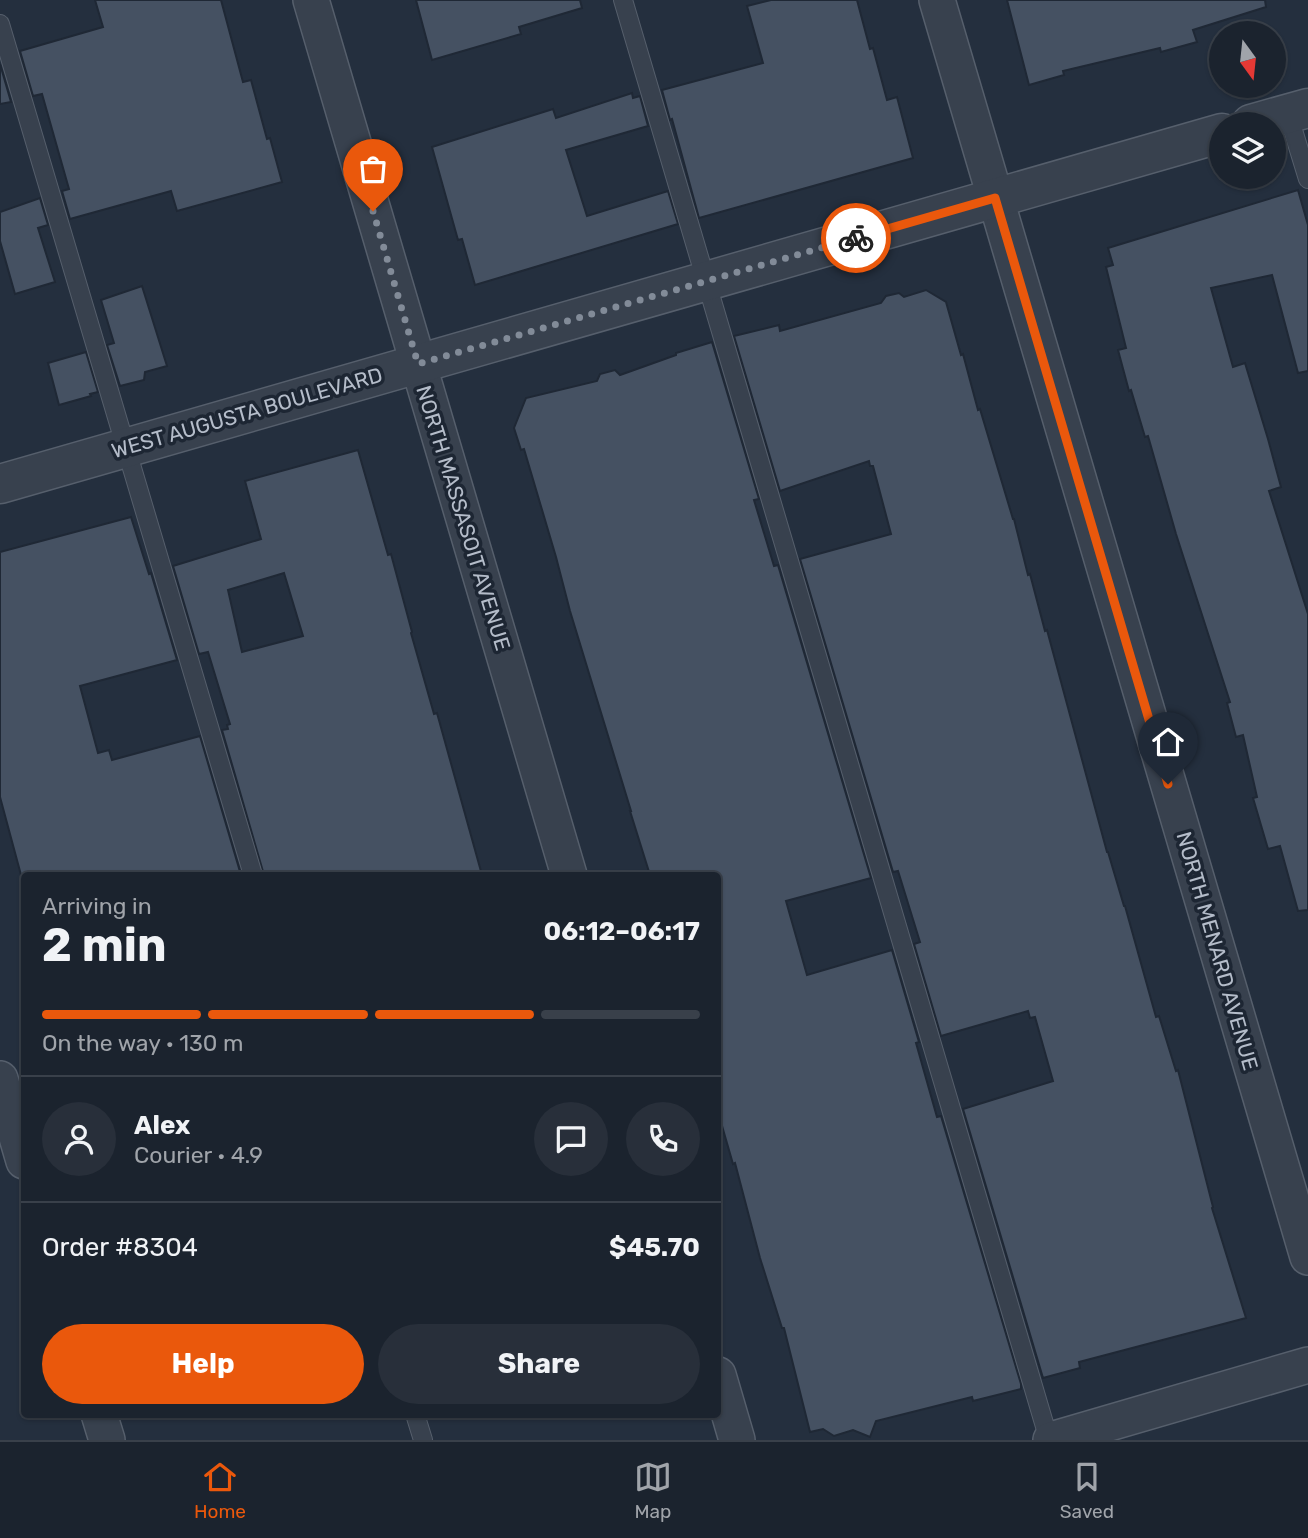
<!DOCTYPE html>
<html lang="en">
<head>
<meta charset="utf-8">
<style>
	body { margin:0; font-family:Rubik,sans-serif; background:#282f3a; color:#f1f3f6; height:100vh; display:flex; flex-direction:column; font-size:26px; white-space:nowrap }
	* { box-sizing:border-box; margin:0 }
	p { font-size:23px; color:#a0a4aa }
	.icon { flex:none; width:38px; height:38px; fill:none; stroke:currentColor; stroke-width:2; stroke-linecap:round; stroke-linejoin:round }
	.map { position:relative; flex:1; overflow:hidden }
	.drawer { position:absolute; left:21px; top:872px; width:700px; height:546px; display:flex; flex-direction:column; background:#1b232e; border-radius:7px; box-shadow:0 2px 5px #0004,0 0 0 2px #39404a }
	.drawer>* { flex:none }
	.needle { width:46px; rotate:165deg }
	.tools { position:absolute; left:1209px; top:21px; display:grid; gap:14px }
	.tools a { display:grid; place-items:center; width:77px; height:77px; border-radius:50%; background:#1b232e; box-shadow:0 2px 5px #0004,0 0 0 2px #39404a; font-size:35px }
	.pin { position:absolute; display:grid; place-items:center; width:60px; height:60px; color:#fff; margin:-72px -30px; border-radius:50% 50% 50% 0; rotate:-45deg; box-shadow:0 0 7px #0007 }
	.pin .icon { rotate:45deg }
	.courier { position:absolute; display:grid; place-items:center; width:70px; height:70px; margin:-35px; border:5px solid #ea580c; border-radius:50%; background:#fff; color:#222; box-shadow:0 2px 9px #0007 }
	.overview em { font-style:normal; font-weight:700 }
	.overview div { display:flex; flex-direction:column-reverse }
	.overview { display:flex; align-items:center; justify-content:space-between; height:119px; padding:0 21px }
	h1 { font-size:46px; font-weight:700; line-height:52px }
	.bar { display:grid; grid-template-columns:repeat(4,1fr); gap:10px 7px; align-content:center; height:84px; padding:0 21px }
	.bar i { height:9px; border-radius:5px; background:#39404a }
	.bar .current { background:#ea580c }
	.bar p { grid-column:span 4 }
	.line { display:flex; align-items:center; gap:18px; padding:0 21px; border-top:2px solid #39404a }
	.line div { flex:1 }
	.round { display:grid; place-items:center; flex:none; width:74px; height:74px; border-radius:37px; background:#282f3a }
	.action { display:flex; gap:14px; margin-top:auto; padding:14px 21px }
	.action a { flex:1; height:80px; border-radius:42px; background:#ea580c; color:#fff; font-size:28px; font-weight:700; line-height:80px; text-align:center }
	.action a+a { background:#282f3a; color:#f1f3f6 }
	.tabs { display:flex; justify-content:space-around; align-items:center; height:98px; border-top:2px solid #39404a; background:#1b232e; font-size:19px; color:#a0a4aa }
	.tabs a { display:grid; justify-items:center; gap:4px }
	.tabs .current { color:#ea580c }
	.map>svg:first-child { display:block }
</style>
</head>
<body>
<div class="map">
<svg width="1308" height="1440" viewBox="0 0 1308 1440">
	<rect width="100%" height="100%" fill="#242f3e"/>
	<g fill="#455162" stroke="#1f2835" stroke-width="2" fill-rule="evenodd">
		<path d="M95,0H221L243,82L251,80L267,139L270,138L282,182L177,211L171,191L70,219L62,191L69,189L42,94L33,96L20,51L103,27Z"/>
		<path d="M416,0H580L582,8L519,27L521,34L432,60Z"/>
		<path d="M771,0H857L870,49L873,48L887,100L897,97L913,158L699,218L672,119L670,120L662,90L763,63L747,6Z"/>
		<path d="M1007,0H1265L1266,7L1193,30L1197,42L1161,52L1160,48L1063,71L1064,75L1029,85Z"/>
		<path d="M0,64L11,102L0,104Z"/>
		<path d="M632,93L633,98L640,96L648,126L566,150L587,216L668,191L678,224L475,285L462,239L458,240L432,147L553,109L556,118Z"/>
		<path d="M1298,190L1308,225V371L1298,373L1272,275L1211,288L1233,367L1245,363L1268,439L1281,487L1269,491L1308,614V910L1298,911L1280,846L1268,849L1253,798L1257,797L1243,735L1236,737L1227,703L1230,702L1176,534L1148,436L1145,437L1131,390L1129,391L1118,350L1126,348L1106,267L1113,265L1108,248Z"/>
		<path d="M40,198L48,225L38,228L55,282L15,294L0,241V212Z"/>
		<path d="M142,286L167,366L145,372L144,380L120,386L107,345L114,343L101,300Z"/>
		<path d="M926,290L946,302L961,355L963,354L978,410L980,409L1013,519H1014L1028,575L1030,574L1045,631L1047,630L1107,852H1108L1124,906H1125L1156,1017L1159,1016L1176,1071L1178,1070L1213,1207L1212,1208L1246,1318L1079,1362L1080,1368L1043,1378L963,1109L1053,1081L1035,1017L1030,1018L1028,1011L941,1036L914,944L920,942L898,871L893,872L800,559L891,534L873,466H870L869,461L780,491L734,336L779,325L780,331L881,303L886,296L899,293L904,297Z"/>
		<path d="M712,342L759,499L754,500L774,566L778,565L871,878L786,901L807,975L892,950L919,1042L916,1043L937,1117L941,1116L1021,1384V1389L973,1401L972,1397L876,1421L870,1437L853,1430L834,1436L823,1429L810,1432L784,1328H782L760,1258L735,1163L733,1164L718,1112V875H650L630,811H631L570,611L556,557L524,449L521,450L514,428L526,398L597,381L600,374L615,370L620,375L676,355V353Z"/>
		<path d="M86,352L98,392L90,394L91,396L59,405L48,363Z"/>
		<path d="M358,450L388,555L391,554L412,632L411,633L434,714L437,713L482,875H264L222,730L228,729L227,725L230,724L208,652L199,654L173,566L261,539L245,481ZM284,573L303,636L242,652L228,590Z"/>
		<path d="M131,517L149,574L151,573L177,660L80,686L98,753L109,750L112,760L200,736L241,875H21L0,797V552Z"/>
	</g>
	<g fill="none" stroke-linecap="round" stroke-linejoin="round">
		<defs>
			<g id="service">
				<path d="M623,0L1049,1440"/>
				<path d="M0,24L253,875"/>
				<path d="M1288,114L1308,179"/>
				<path d="M415,1414L423,1440"/>
			</g>
			<g id="minor">
				<path d="M311,0L569,875"/>
				<path d="M937,0L1308,1257"/>
				<path d="M0,1079L24,1161"/>
				<path d="M718,1375L737,1440"/>
				<path d="M99,1414L107,1440"/>
				<path d="M1051,1440L1308,1365"/>
			</g>
			<g id="tertiary">
				<path d="M1251,124L1308,108"/>
				<path d="M0,484L1222,133"/>
			</g>
		</defs>
		<use href="#service" stroke="#565f6c" stroke-width="20"/>
		<use href="#minor" stroke="#565f6c" stroke-width="38"/>
		<use href="#tertiary" stroke="#565f6c" stroke-width="41"/>
		<use href="#service" stroke="#38414e" stroke-width="18"/>
		<use href="#minor" stroke="#38414e" stroke-width="35"/>
		<use href="#tertiary" stroke="#38414e" stroke-width="38"/>
	</g>
	<g fill="none" stroke-linecap="round" stroke-linejoin="round">
		<path stroke="#828b98" stroke-width="7" stroke-dasharray="0 12.6" d="M373,211L418,364L856,238"/>
		<path stroke="#ea580c" stroke-width="9" d="M856,238L995,198L1168,784"/>
	</g>
	<g text-anchor="middle" stroke-width="7" stroke-linejoin="round" paint-order="stroke">
		<g font-size="21" fill="#b4bcc9" stroke="#1d2633">
			<text transform="translate(247 413) rotate(-16)" y="7">WEST AUGUSTA BOULEVARD</text>
			<text transform="translate(463 518) rotate(73)" y="7">NORTH MASSASOIT AVENUE</text>
			<text transform="translate(1217 951) rotate(74)" y="7">NORTH MENARD AVENUE</text>
		</g>
	</g>
</svg>
<div class="tools">
<a><svg class="needle" viewBox="-14 -14 28 28"><path d="M0-13l5 13h-10z" fill="#e53935"/><path d="M0 13l5-13h-10z" fill="#a0a4aa"/></svg></a>
<a><svg class="icon" aria-label="layers" viewBox="0 0 24 24"><path d="M12 4l9 5-9 5-9-5zM3 14l9 5 9-5"/></svg></a>
</div>
<div class="pin" style="left:373px;top:211px;background:#ea580c"><svg class="icon" aria-label="bag" viewBox="0 0 24 24"><path d="M5 8h14l-1 12H6zM9 8a3 3 0 0 1 6 0"/></svg></div>
<div class="pin" style="left:1168px;top:784px;background:#1f2937"><svg class="icon" aria-label="home" viewBox="0 0 24 24"><path d="M3 11l9-7 9 7M6 9v11h12V9"/></svg></div>
<div class="courier" style="left:856px;top:238px"><svg class="icon" aria-label="bike" viewBox="0 0 24 24"><circle cx="6" cy="16" r="4"/><circle cx="18" cy="16" r="4"/><path d="M6 16l4-8h5l3 8M10 8l3 8H6M13 5h3"/></svg></div>
<section class="drawer">
<div class="overview"><div><h1>2 min</h1><p>Arriving in</p></div><em>06:12–06:17</em></div>
<div class="bar"><i class="current"></i><i class="current"></i><i class="current"></i><i></i><p>On the way · 130 m</p></div>
<div class="line" style="height:126px"><a class="round"><svg class="icon" aria-label="person" viewBox="0 0 24 24"><circle cx="12" cy="8" r="4"/><path d="M4 21q1-7 8-7t8 7"/></svg></a><div><b>Alex</b><p>Courier · 4.9</p></div><a class="round"><svg class="icon" aria-label="chat" viewBox="0 0 24 24"><path d="M4 5h16v11H9l-5 4z"/></svg></a><a class="round"><svg class="icon" aria-label="phone" viewBox="0 0 24 24"><path d="M5 4h4l2 5-3 2q2 4 5 5l2-3 5 2v4C11 20 4 13 5 4z"/></svg></a></div>
<div class="line" style="height:91px"><div>Order #8304</div><b>$45.70</b></div>
<div class="action"><a>Help</a><a>Share</a></div>
</section>
</div>
<nav class="tabs">
<a class="current"><svg class="icon" aria-label="home" viewBox="0 0 24 24"><path d="M3 11l9-7 9 7M6 9v11h12V9"/></svg>Home</a>
<a><svg class="icon" aria-label="map" viewBox="0 0 24 24"><path d="M3 6l6-2 6 2 6-2v14l-6 2-6-2-6 2zM9 4v14M15 6v14"/></svg>Map</a>
<a><svg class="icon" aria-label="saved" viewBox="0 0 24 24"><path d="M7 4h10v16l-5-4-5 4z"/></svg>Saved</a>
</nav>
</body>
</html>
